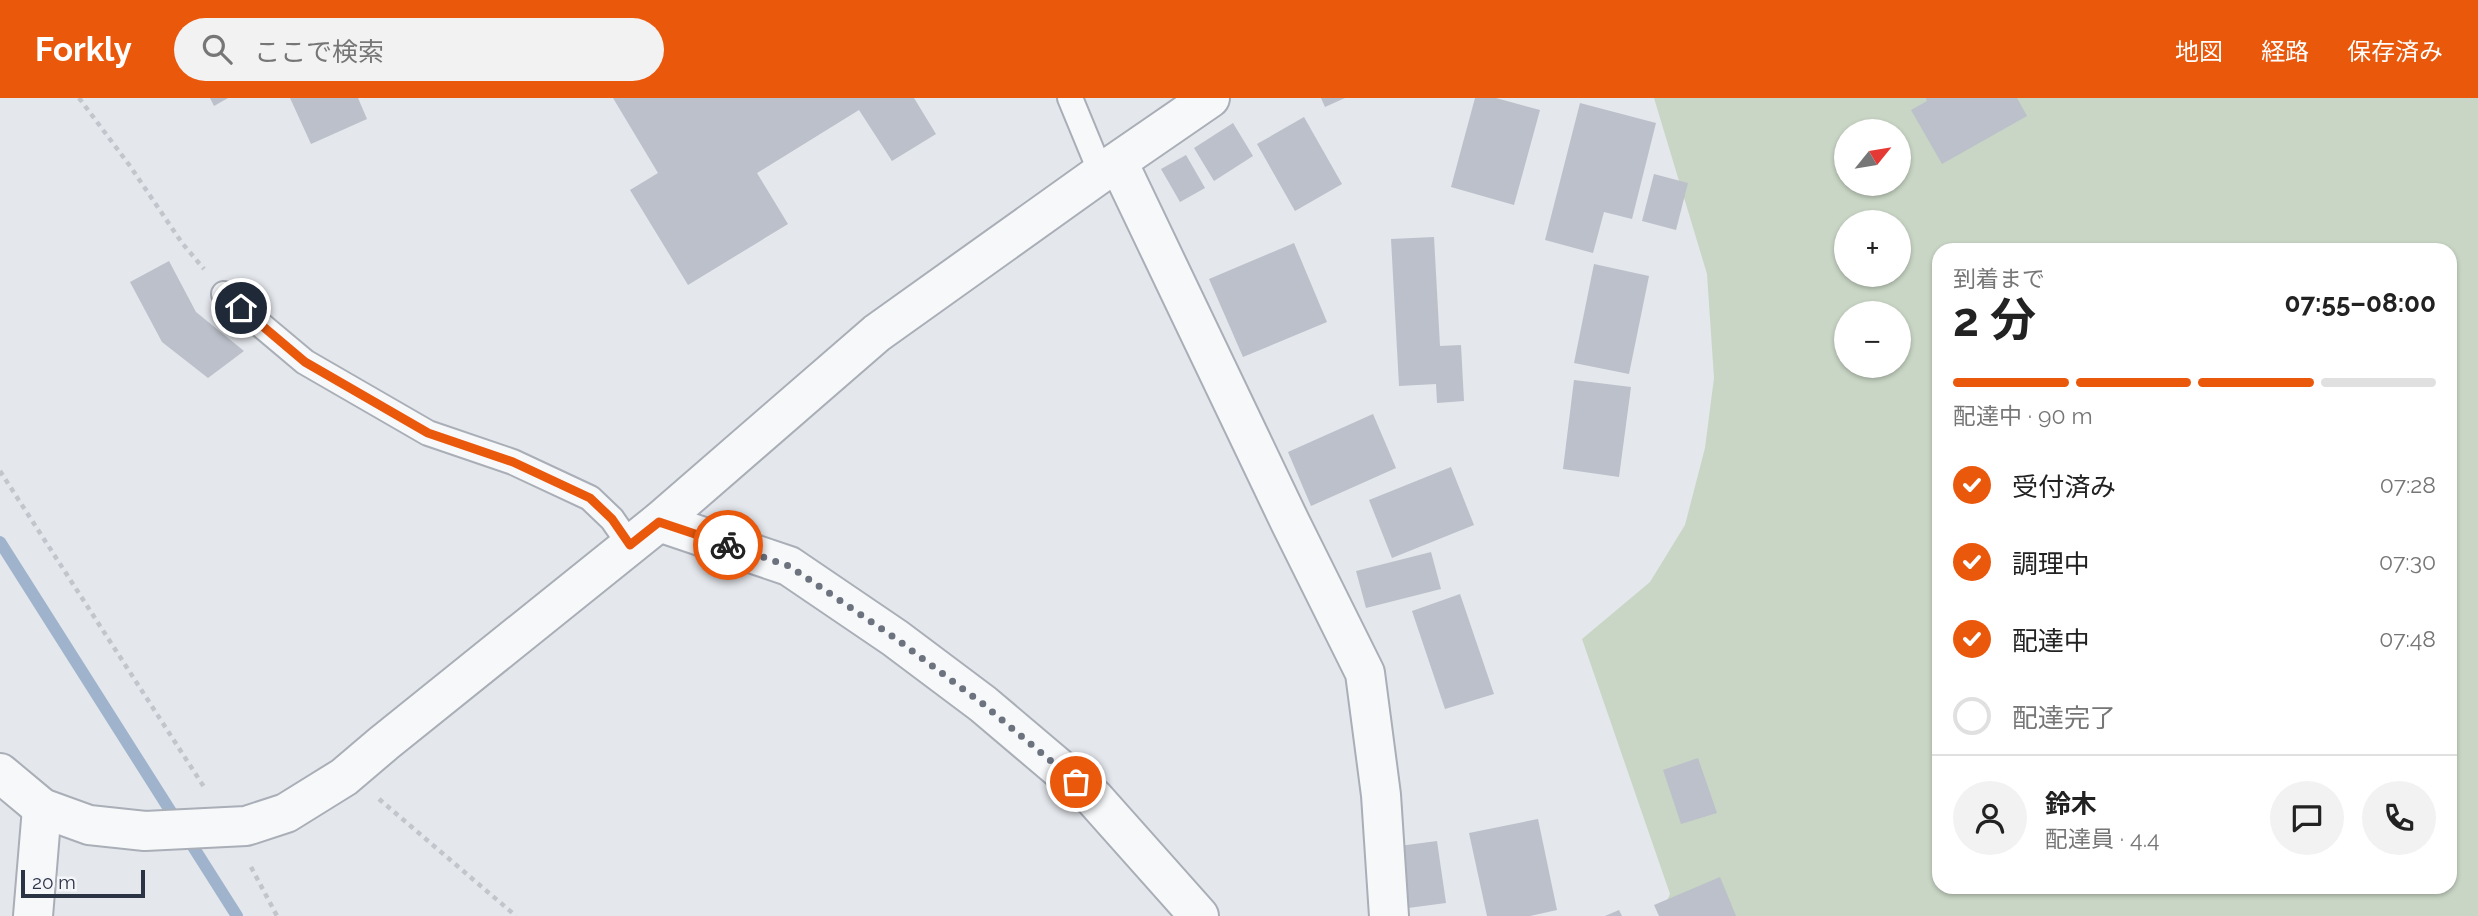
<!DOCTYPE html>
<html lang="ja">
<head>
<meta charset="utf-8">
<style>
	body { margin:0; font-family:Raleway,"Noto Sans JP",sans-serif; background:#f2f2f2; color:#222; height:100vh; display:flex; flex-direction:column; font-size:26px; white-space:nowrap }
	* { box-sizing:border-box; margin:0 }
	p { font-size:23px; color:#767676 }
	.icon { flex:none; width:38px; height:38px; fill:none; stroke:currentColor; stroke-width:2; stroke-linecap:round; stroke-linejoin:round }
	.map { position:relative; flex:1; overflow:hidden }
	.sheet { position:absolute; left:1932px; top:145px; width:525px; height:651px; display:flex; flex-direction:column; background:#fff; border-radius:21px; box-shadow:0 2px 5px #0004 }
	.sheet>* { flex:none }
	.needle { width:46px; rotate:60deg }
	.fabs { position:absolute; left:1834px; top:21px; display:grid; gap:14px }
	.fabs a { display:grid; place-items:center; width:77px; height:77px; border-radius:50%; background:#fff; box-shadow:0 2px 5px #0004; font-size:35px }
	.scale { position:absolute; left:21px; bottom:18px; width:124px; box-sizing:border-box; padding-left:7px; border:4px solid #2b3445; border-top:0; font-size:19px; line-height:24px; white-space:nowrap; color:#2b3445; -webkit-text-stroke:5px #f4f6f9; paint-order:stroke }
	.pin { position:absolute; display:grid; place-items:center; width:60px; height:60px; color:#fff; margin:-30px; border:4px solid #fff; border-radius:50%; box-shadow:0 2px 7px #0007 }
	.courier { position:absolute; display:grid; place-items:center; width:70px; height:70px; margin:-35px; border:5px solid #ea580c; border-radius:50%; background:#fff; color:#222; box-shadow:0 2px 9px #0007 }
	.head em { font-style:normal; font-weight:700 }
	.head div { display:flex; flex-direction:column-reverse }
	.head { display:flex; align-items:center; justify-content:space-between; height:119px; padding:0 21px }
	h1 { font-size:46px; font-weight:700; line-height:52px }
	.bar { display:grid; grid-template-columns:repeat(4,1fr); gap:10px 7px; align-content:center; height:84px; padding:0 21px }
	.bar i { height:9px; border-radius:5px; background:#e0e0e0 }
	.bar .current { background:#ea580c }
	.bar p { grid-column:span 4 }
	.line { display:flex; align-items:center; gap:18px; padding:0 21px; border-top:2px solid #e0e0e0 }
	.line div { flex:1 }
	.round { display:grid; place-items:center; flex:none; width:74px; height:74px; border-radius:37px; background:#f2f2f2 }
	ol { padding:0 21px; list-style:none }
	li { display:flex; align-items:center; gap:21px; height:77px }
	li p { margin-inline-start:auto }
	li .icon { padding:7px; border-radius:50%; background:#ea580c; color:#fff; stroke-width:4 }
	li:last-child { color:#767676 }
	li i { width:38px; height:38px; border:4px solid #e0e0e0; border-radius:50% }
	header { display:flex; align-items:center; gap:42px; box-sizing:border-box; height:98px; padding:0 35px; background:#ea580c; color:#fff }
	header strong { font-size:33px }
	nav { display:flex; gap:38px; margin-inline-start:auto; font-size:24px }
	.search { width:490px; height:63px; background:#f2f2f2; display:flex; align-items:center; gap:18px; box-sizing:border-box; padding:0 24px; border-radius:38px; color:#767676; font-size:26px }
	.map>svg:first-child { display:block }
</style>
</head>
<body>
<header>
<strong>Forkly</strong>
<div class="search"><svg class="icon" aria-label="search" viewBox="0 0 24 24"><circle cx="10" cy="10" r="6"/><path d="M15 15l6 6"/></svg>ここで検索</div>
<nav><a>地図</a><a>経路</a><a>保存済み</a></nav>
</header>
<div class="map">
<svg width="2478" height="818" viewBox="0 0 2478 818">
	<rect width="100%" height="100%" fill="#e4e7ec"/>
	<path fill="#c9d6c5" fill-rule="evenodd" d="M1654,0H2478V818H1660L1670,796L1582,541L1650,484L1685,427L1705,350L1714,280L1707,176ZM1846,33H1899V86H1846ZM1846,124H1899V177H1846ZM1939,152H2450V789H1939ZM1846,215H1899V268H1846Z"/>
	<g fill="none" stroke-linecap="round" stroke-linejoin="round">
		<path stroke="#9fb4cc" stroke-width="12" d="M0,444L237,818"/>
	</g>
	<g fill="#bbc0ca">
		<path d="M210,0H228L214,8Z"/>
		<path d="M290,0H358L367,21L311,46Z"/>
		<path d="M613,0H914L936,36L892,63L859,12L757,75L788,126L688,187L630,92L658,75Z"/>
		<path d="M1321,0H1345L1325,9Z"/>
		<path d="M1475,0H1496L1540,12L1514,107L1451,89Z"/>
		<path d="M1926,0H2017L2027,18L1942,66L1911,12L1927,3Z"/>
		<path d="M1580,5L1656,25L1632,121L1604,114L1593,155L1545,142Z"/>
		<path d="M1304,19L1342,86L1295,113L1257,46Z"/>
		<path d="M1233,25L1253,58L1214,83L1194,50Z"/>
		<path d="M1186,57L1205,90L1180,104L1161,71Z"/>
		<path d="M1654,76L1688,85L1676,132L1642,123Z"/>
		<path d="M1434,139L1440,248L1461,247L1464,303L1437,305L1436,286L1399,288L1391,141Z"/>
		<path d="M1294,145L1327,224L1243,259L1209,181Z"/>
		<path d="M169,163L196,214L244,253L208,280L162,244L130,184Z"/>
		<path d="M1594,166L1649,178L1629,276L1574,265Z"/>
		<path d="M1574,282L1631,289L1619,379L1563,371Z"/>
		<path d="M1373,316L1396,370L1311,408L1288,354Z"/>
		<path d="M1451,369L1474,427L1392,460L1369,402Z"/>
		<path d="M1431,454L1441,491L1366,510L1356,473Z"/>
		<path d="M1460,496L1494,596L1445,611L1412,513Z"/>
		<path d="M1698,660L1717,715L1681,726L1663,672Z"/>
		<path d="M1538,721L1557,812L1530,818H1487L1469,735Z"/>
		<path d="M1437,743L1446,805L1408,810L1399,748Z"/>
		<path d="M1720,779L1736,818H1659L1654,807Z"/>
		<path d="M1619,812L1622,818H1605Z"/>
	</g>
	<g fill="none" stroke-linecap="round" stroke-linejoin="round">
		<defs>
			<g id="service">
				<path d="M1070,0L1101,75"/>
				<path d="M224,196L305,264L428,335L513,364L590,400L612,421L630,447"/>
			</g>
			<g id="minor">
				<path d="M1101,75L1210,0"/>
				<path d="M659,424L789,468L895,540L983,606L1094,700L1199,818"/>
				<path d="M33,818L42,710"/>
			</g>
			<g id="tertiary">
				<path d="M1118,64L1290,424L1365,575L1381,697L1389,818"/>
				<path d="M0,675L42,710L89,727L145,733L246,728L286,715L344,679L384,645L659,424L877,235L1101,75"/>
			</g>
		</defs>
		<use href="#service" stroke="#a9aeb7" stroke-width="28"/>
		<use href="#minor" stroke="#a9aeb7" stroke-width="42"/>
		<use href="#tertiary" stroke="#a9aeb7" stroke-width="42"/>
		<g stroke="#c2c5cb" stroke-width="4.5" stroke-dasharray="5 5" stroke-linecap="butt">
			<path d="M79,0L130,68L182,145L204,171"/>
			<path d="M0,373L204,689"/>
			<path d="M379,701L516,818"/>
			<path d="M251,769L277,818"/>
		</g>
		<use href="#service" stroke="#f7f8fa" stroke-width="24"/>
		<use href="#minor" stroke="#f7f8fa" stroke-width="38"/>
		<use href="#tertiary" stroke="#f7f8fa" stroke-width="38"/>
	</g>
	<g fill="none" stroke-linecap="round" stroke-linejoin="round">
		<path stroke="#6c737f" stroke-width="7" stroke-dasharray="0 12.6" d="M728,447L789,468L810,482L895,540L983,606L1076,684"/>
		<path stroke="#ea580c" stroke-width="9" d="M241,210L305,264L428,335L513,364L590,400L612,421L630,447L659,424L728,447"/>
	</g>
</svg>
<div class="fabs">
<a><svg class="needle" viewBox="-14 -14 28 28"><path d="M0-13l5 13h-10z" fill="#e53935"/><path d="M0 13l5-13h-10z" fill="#767676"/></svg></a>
<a>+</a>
<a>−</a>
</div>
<div class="scale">20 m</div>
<div class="pin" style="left:1076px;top:684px;background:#ea580c"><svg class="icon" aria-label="bag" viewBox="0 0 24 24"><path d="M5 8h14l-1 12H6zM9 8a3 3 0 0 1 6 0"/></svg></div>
<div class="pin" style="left:241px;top:210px;background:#1f2937"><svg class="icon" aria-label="home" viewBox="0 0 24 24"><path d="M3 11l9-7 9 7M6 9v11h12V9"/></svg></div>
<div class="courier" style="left:728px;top:447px"><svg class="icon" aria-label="bike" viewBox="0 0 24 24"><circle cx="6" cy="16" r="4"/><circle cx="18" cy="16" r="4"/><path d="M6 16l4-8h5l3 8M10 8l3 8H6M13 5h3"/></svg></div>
<section class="sheet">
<div class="head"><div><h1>2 分</h1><p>到着まで</p></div><em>07:55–08:00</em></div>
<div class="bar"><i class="current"></i><i class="current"></i><i class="current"></i><i></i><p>配達中 · 90 m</p></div>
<ol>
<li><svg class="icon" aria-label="check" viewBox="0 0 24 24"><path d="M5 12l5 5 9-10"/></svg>受付済み<p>07:28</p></li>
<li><svg class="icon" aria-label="check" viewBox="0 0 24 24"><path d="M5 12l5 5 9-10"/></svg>調理中<p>07:30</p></li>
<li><svg class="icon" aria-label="check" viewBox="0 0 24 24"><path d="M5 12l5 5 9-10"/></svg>配達中<p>07:48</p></li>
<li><i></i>配達完了</li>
</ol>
<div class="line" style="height:126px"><a class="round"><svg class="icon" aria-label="person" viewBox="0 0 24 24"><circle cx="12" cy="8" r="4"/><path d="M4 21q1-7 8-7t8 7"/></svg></a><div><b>鈴木</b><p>配達員 · 4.4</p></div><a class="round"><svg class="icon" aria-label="chat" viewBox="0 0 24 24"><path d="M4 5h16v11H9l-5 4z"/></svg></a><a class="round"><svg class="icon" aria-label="phone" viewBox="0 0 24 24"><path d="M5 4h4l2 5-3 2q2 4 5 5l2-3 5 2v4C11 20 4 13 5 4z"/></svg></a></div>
</section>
</div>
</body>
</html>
